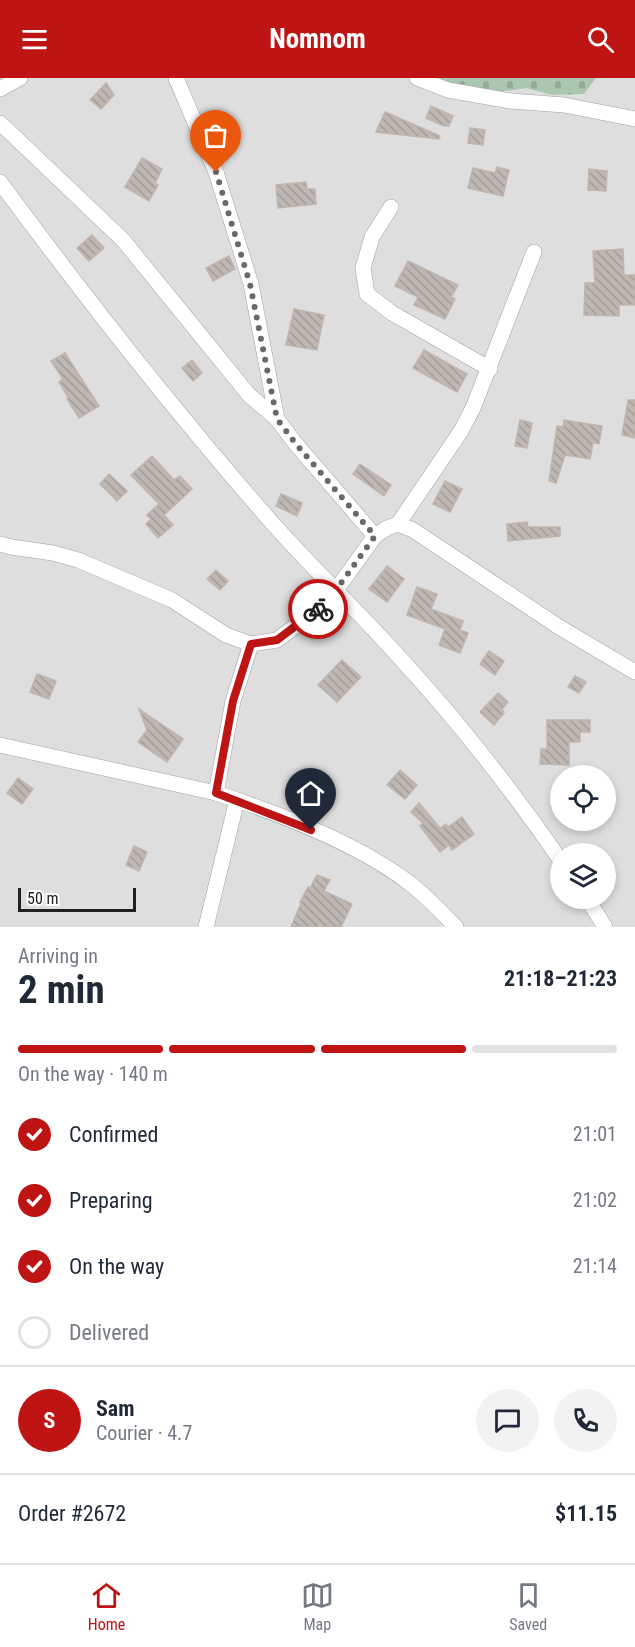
<!DOCTYPE html>
<html lang="en">
<head>
<meta charset="utf-8">
<style>
	body { margin:0; font-family:"Roboto Condensed",sans-serif; background:#f2f2f3; color:#1f2937; height:100vh; display:flex; flex-direction:column; font-size:22px; white-space:nowrap }
	* { box-sizing:border-box; margin:0 }
	p { font-size:20px; color:#747a83 }
	.icon { flex:none; width:33px; height:33px; fill:none; stroke:currentColor; stroke-width:2; stroke-linecap:round; stroke-linejoin:round }
	.map { position:relative; height:849px; overflow:hidden }
	.panel { display:flex; flex-direction:column; background:#fff; flex:1 }
	.panel>* { flex:none }
	.tools { position:absolute; left:550px; top:687px; display:grid; gap:12px }
	.tools a { display:grid; place-items:center; width:66px; height:66px; border-radius:50%; background:#fff; box-shadow:0 3px 9px #0003; font-size:30px }
	.scale { position:absolute; left:18px; bottom:15px; width:118px; box-sizing:border-box; padding-left:6px; border:3px solid #212121; border-top:0; font-size:16px; line-height:21px; white-space:nowrap; color:#212121; -webkit-text-stroke:4px #fff; paint-order:stroke }
	.pin { position:absolute; display:grid; place-items:center; width:51px; height:51px; color:#fff; margin:-62px -26px; border-radius:50% 50% 50% 0; rotate:-45deg; box-shadow:0 0 6px #0007 }
	.pin .icon { rotate:45deg }
	.courier { position:absolute; display:grid; place-items:center; width:60px; height:60px; margin:-30px; border:4px solid #be1514; border-radius:50%; background:#fff; color:#222; box-shadow:0 2px 8px #0007 }
	.head em { font-style:normal; font-weight:700 }
	.head div { display:flex; flex-direction:column-reverse }
	.head { display:flex; align-items:center; justify-content:space-between; height:102px; padding:0 18px }
	h1 { font-size:39px; font-weight:700; line-height:45px }
	.bar { display:grid; grid-template-columns:repeat(4,1fr); gap:9px 6px; align-content:center; height:72px; padding:0 18px }
	.bar i { height:8px; border-radius:4px; background:#e0e1e3 }
	.bar .on { background:#be1514 }
	.bar p { grid-column:span 4 }
	.line { display:flex; align-items:center; gap:15px; padding:0 18px; border-top:2px solid #e0e1e3 }
	.line div { flex:1 }
	.round { display:grid; place-items:center; flex:none; width:63px; height:63px; border-radius:32px; background:#f2f2f3 }
	ol { padding:0 18px; list-style:none }
	li { display:flex; align-items:center; gap:18px; height:66px }
	li p { margin-inline-start:auto }
	li .icon { padding:6px; border-radius:50%; background:#be1514; color:#fff; stroke-width:4 }
	li:last-child { color:#747a83 }
	li i { width:33px; height:33px; border:3px solid #e0e1e3; border-radius:50% }
	header { display:flex; justify-content:space-between; align-items:center; height:78px; padding:0 18px; background:#be1514; color:#fff; font-size:27px; font-weight:700 }
	.menu { display:flex; justify-content:space-around; align-items:center; height:84px; border-top:2px solid #e0e1e3; background:#fff; font-size:16px; color:#747a83 }
	.menu a { display:grid; justify-items:center; gap:3px }
	.menu .on { color:#be1514 }
	.map>svg:first-child { display:block }
</style>
</head>
<body>
<header><svg class="icon" aria-label="menu" viewBox="0 0 24 24"><path d="M4 6h16M4 12h16M4 18h16"/></svg>Nomnom<svg class="icon" aria-label="search" viewBox="0 0 24 24"><circle cx="10" cy="10" r="6"/><path d="M15 15l6 6"/></svg></header>
<div class="map">
<svg width="635" height="849" viewBox="0 0 635 849">
	<defs>
		<pattern id="cemetery-stones" width="16" height="16" patternUnits="userSpaceOnUse" patternTransform="scale(1.5)"><rect width="16" height="16" fill="#acc7b0"/><path d="M2 7V4a2 2 0 0 1 4 0v3zM10 15v-3a2 2 0 0 1 4 0v3z" fill="#94ab97"/></pattern>
		<pattern id="building-back-hatch" width="6" height="6" patternUnits="userSpaceOnUse" patternTransform="scale(1.5)"><rect width="6" height="6" fill="#beb7b2"/><path d="M-1 5l2 2M0 0l6 6M5-1l2 2" fill="none" stroke="#a39d99"/></pattern>
	</defs>
	<rect width="100%" height="100%" fill="#f0eee9"/>
	<path fill="#dfdede" fill-rule="evenodd" d="M0,0H635V849H0ZM561,698H606V742H561ZM561,776H606V820H561Z"/>
	<path fill="url(#cemetery-stones)" d="M431,0H596L584,16L552,17L526,10L478,17Z"/>
	<g fill="url(#building-back-hatch)" stroke="#c1b5ac" stroke-width="1.5">
		<path d="M106,5L114,17L101,31L90,22Z"/>
		<path d="M431,28L453,38L449,48H444L426,40Z"/>
		<path d="M385,34L440,58L439,61L376,54Z"/>
		<path d="M470,50L485,52L483,67L468,65Z"/>
		<path d="M142,80L162,91L155,105L158,107L149,123L125,109Z"/>
		<path d="M497,89L509,92L503,118L468,110L473,90L495,95Z"/>
		<path d="M589,91L607,93L606,113L588,112Z"/>
		<path d="M306,104L307,111H315L316,126L278,130L276,107Z"/>
		<path d="M92,157L104,170L89,183L77,170Z"/>
		<path d="M623,171L624,197H635V227H619V238L584,237L585,205H595L593,173Z"/>
		<path d="M229,178L235,191L213,203L206,190Z"/>
		<path d="M408,183L458,207L451,219L455,221L445,241L414,227L418,219L395,208Z"/>
		<path d="M294,231L324,237L317,272L286,267Z"/>
		<path d="M424,272L467,296L457,314L413,290Z"/>
		<path d="M65,275L99,328L79,340L67,321L68,319L59,304L63,301L51,283Z"/>
		<path d="M192,282L202,295L193,303L182,290Z"/>
		<path d="M628,322H635V360L622,357Z"/>
		<path d="M520,342L532,345L527,370L515,368Z"/>
		<path d="M564,342L602,348L599,366L593,365L590,381L565,377L556,405L549,403L557,348L563,349Z"/>
		<path d="M152,378L174,402L180,398L192,411L164,437L173,447L158,460L146,446L151,441L147,437L159,426L131,397Z"/>
		<path d="M360,386L391,407L384,418L353,396Z"/>
		<path d="M109,396L127,413L117,423L100,406Z"/>
		<path d="M445,403L462,411L450,434L433,426Z"/>
		<path d="M281,416L302,425L297,438L276,428Z"/>
		<path d="M527,444L528,449H560V458L508,463L507,446Z"/>
		<path d="M387,488L404,501L387,524L369,511Z"/>
		<path d="M216,492L228,503L220,512L207,501Z"/>
		<path d="M417,509L437,516L431,531L463,543L460,552L468,555L460,575L439,567L445,551L407,537Z"/>
		<path d="M489,573L504,583L495,597L480,586Z"/>
		<path d="M342,582L361,599L337,624L318,607Z"/>
		<path d="M37,596L56,603L49,621L30,614Z"/>
		<path d="M575,598L586,604L579,615L568,609Z"/>
		<path d="M498,615L508,624L502,631L504,635L494,647L480,634Z"/>
		<path d="M139,631L183,661L167,684L138,664L147,652Z"/>
		<path d="M547,642H590V654H580V664H569V687L540,686L541,671H547Z"/>
		<path d="M400,692L417,707L405,721L387,707Z"/>
		<path d="M18,700L33,711L22,726L7,715Z"/>
		<path d="M419,725L440,750L446,746L448,749L462,739L474,756L452,772L449,767L440,774L420,748L423,745L411,734Z"/>
		<path d="M134,768L147,774L139,793L126,787Z"/>
		<path d="M317,797L330,802L324,813L352,826L341,849H291L301,825L300,824L308,809L310,810Z"/>
	</g>
	<g fill="none" stroke-linecap="round" stroke-linejoin="round">
		<defs>
			<g id="minor">
				<path d="M176,0L216,94L251,206L277,341L295,365L375,458"/>
				<path d="M417,0L448,12L511,23L564,27L635,41"/>
				<path d="M0,11L20,0"/>
				<path d="M0,45L123,162L249,317L277,341"/>
				<path d="M0,104C87,222 178,338 275,448C315,493 360,535 400,580C458,643 512,712 561,783"/>
				<path d="M391,129L372,159L363,190L367,216L392,235L490,291"/>
				<path d="M398,446L461,353L473,330L534,174"/>
				<path d="M0,466L11,469L53,475L78,482L172,522L226,557L251,566L277,562L318,531L336,512L375,458L387,450L398,446L413,452L559,549L635,594"/>
				<path d="M0,667L216,715L233,623L251,566"/>
				<path d="M216,715C278,735 361,767 412,807C428,820 442,835 456,849"/>
				<path d="M587,820L605,849"/>
				<path d="M206,849L237,722"/>
			</g>
		</defs>
		<use href="#minor" stroke="#a2a2a2" stroke-width="16"/>
		<use href="#minor" stroke="#fff" stroke-width="15"/>
	</g>
	<g fill="none" stroke-linecap="round" stroke-linejoin="round">
		<path stroke="#696967" stroke-width="6" stroke-dasharray="0 10.8" d="M216,94L250,206L277,341L296,366L375,458L336,512L318,531"/>
		<path stroke="#be1514" stroke-width="8" d="M311,752L216,715L233,623L251,566L277,562L318,531"/>
	</g>
</svg>
<div class="tools">
<a><svg class="icon" aria-label="locate" viewBox="0 0 24 24"><circle cx="12" cy="12" r="6"/><path d="M12 2v4M12 18v4M2 12h4M18 12h4"/></svg></a>
<a><svg class="icon" aria-label="layers" viewBox="0 0 24 24"><path d="M12 4l9 5-9 5-9-5zM3 14l9 5 9-5"/></svg></a>
</div>
<div class="scale">50 m</div>
<div class="pin" style="left:216px;top:94px;background:#ea580c"><svg class="icon" aria-label="bag" viewBox="0 0 24 24"><path d="M5 8h14l-1 12H6zM9 8a3 3 0 0 1 6 0"/></svg></div>
<div class="pin" style="left:311px;top:752px;background:#1f2937"><svg class="icon" aria-label="home" viewBox="0 0 24 24"><path d="M3 11l9-7 9 7M6 9v11h12V9"/></svg></div>
<div class="courier" style="left:318px;top:531px"><svg class="icon" aria-label="bike" viewBox="0 0 24 24"><circle cx="6" cy="16" r="4"/><circle cx="18" cy="16" r="4"/><path d="M6 16l4-8h5l3 8M10 8l3 8H6M13 5h3"/></svg></div>
</div>
<section class="panel">
<div class="head"><div><h1>2 min</h1><p>Arriving in</p></div><em>21:18–21:23</em></div>
<div class="bar"><i class="on"></i><i class="on"></i><i class="on"></i><i></i><p>On the way · 140 m</p></div>
<ol>
<li><svg class="icon" aria-label="check" viewBox="0 0 24 24"><path d="M5 12l5 5 9-10"/></svg>Confirmed<p>21:01</p></li>
<li><svg class="icon" aria-label="check" viewBox="0 0 24 24"><path d="M5 12l5 5 9-10"/></svg>Preparing<p>21:02</p></li>
<li><svg class="icon" aria-label="check" viewBox="0 0 24 24"><path d="M5 12l5 5 9-10"/></svg>On the way<p>21:14</p></li>
<li><i></i>Delivered</li>
</ol>
<div class="line" style="height:108px"><b class="round" style="background:#be1514;color:#fff">S</b><div><b>Sam</b><p>Courier · 4.7</p></div><a class="round"><svg class="icon" aria-label="chat" viewBox="0 0 24 24"><path d="M4 5h16v11H9l-5 4z"/></svg></a><a class="round"><svg class="icon" aria-label="phone" viewBox="0 0 24 24"><path d="M5 4h4l2 5-3 2q2 4 5 5l2-3 5 2v4C11 20 4 13 5 4z"/></svg></a></div>
<div class="line" style="height:78px"><div>Order #2672</div><b>$11.15</b></div>
</section>
<nav class="menu">
<a class="on"><svg class="icon" aria-label="home" viewBox="0 0 24 24"><path d="M3 11l9-7 9 7M6 9v11h12V9"/></svg>Home</a>
<a><svg class="icon" aria-label="map" viewBox="0 0 24 24"><path d="M3 6l6-2 6 2 6-2v14l-6 2-6-2-6 2zM9 4v14M15 6v14"/></svg>Map</a>
<a><svg class="icon" aria-label="saved" viewBox="0 0 24 24"><path d="M7 4h10v16l-5-4-5 4z"/></svg>Saved</a>
</nav>
</body>
</html>
